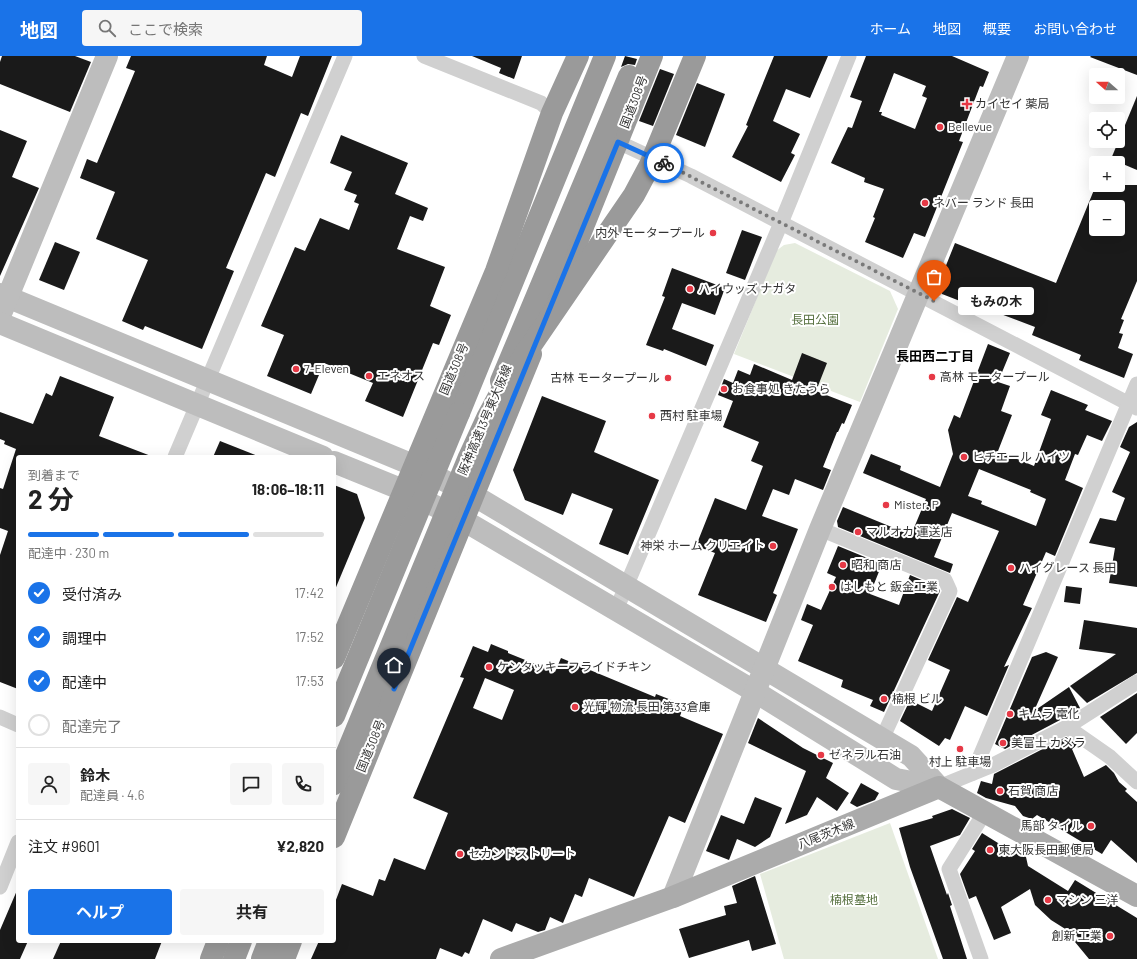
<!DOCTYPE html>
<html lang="ja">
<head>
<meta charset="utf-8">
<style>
	body { margin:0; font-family:Barlow,"Noto Sans JP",sans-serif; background:#f6f6f6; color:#222; height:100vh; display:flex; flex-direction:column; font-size:15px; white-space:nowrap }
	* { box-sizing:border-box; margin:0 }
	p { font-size:13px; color:#767676 }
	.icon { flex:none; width:22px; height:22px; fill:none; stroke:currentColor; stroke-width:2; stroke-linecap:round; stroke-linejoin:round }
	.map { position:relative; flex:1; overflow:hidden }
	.panel { position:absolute; left:16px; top:399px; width:320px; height:488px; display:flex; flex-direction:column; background:#fff; border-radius:4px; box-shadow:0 4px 16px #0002 }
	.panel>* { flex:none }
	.needle { width:26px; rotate:291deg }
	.controls { position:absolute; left:1089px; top:12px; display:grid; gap:8px }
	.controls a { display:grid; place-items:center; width:36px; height:36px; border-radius:4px; background:#fff; box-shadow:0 4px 16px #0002; font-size:20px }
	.pin { position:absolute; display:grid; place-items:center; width:34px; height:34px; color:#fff; margin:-41px -17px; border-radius:50% 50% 50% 0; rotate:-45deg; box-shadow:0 0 4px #0007 }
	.pin .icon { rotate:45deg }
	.courier { position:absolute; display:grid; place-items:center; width:40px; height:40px; margin:-20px; border:3px solid #1a73e8; border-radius:50%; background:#fff; color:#222; box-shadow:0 1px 5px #0007 }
	.bubble { position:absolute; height:28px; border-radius:4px; background:#fff; box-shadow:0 4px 16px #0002; font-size:13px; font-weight:700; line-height:28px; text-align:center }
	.summary em { font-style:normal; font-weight:700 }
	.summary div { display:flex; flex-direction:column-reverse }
	.summary { display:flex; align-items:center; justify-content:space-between; height:68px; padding:0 12px }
	h1 { font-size:26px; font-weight:700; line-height:30px }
	.bar { display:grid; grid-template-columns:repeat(4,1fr); gap:6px 4px; align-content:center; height:48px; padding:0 12px }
	.bar i { height:5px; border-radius:3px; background:#e0e0e0 }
	.bar .current { background:#1a73e8 }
	.bar p { grid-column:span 4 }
	.line { display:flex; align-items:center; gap:10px; padding:0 12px; border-top:1px solid #e0e0e0 }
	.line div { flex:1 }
	.round { display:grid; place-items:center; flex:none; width:42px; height:42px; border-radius:4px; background:#f6f6f6 }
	ol { padding:0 12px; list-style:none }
	li { display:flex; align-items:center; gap:12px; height:44px }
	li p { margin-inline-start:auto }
	li .icon { padding:4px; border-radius:50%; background:#1a73e8; color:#fff; stroke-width:4 }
	li:last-child { color:#767676 }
	li i { width:22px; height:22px; border:2px solid #e0e0e0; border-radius:50% }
	.button { display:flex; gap:8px; margin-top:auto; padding:8px 12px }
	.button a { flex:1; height:46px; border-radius:4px; background:#1a73e8; color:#fff; font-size:16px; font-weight:700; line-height:46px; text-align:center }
	.button a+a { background:#f6f6f6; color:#222 }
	header { display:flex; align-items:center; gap:24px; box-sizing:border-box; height:56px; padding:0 20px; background:#1a73e8; color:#fff }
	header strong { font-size:19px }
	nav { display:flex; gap:22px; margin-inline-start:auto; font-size:14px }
	.search { width:280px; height:36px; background:#f6f6f6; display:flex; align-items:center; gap:10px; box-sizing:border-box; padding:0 14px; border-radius:4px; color:#767676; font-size:15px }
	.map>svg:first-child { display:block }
</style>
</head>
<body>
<header>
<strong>地図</strong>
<div class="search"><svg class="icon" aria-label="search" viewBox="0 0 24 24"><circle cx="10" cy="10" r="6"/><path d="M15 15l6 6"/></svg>ここで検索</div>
<nav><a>ホーム</a><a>地図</a><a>概要</a><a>お問い合わせ</a></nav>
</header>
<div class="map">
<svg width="1137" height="903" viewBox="0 0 1137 903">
	<rect width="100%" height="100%" fill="#fff"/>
	<g fill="#e6ecdf">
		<path d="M795,187L890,235L898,253L860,346L734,298L776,195L784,189Z"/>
		<path d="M890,767L938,903H784L760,818Z"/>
	</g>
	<g fill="#1a1a1a" fill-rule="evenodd">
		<path d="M2,0H75L91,6L70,56L0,28V6Z"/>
		<path d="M131,0H267L264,9L292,21L300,0H332L308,60L301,57L275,121L266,117L226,212L234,215L202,293L145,270L143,274L122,265L148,204L96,183L115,136L80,122L87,103L97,107L135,15L126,12Z"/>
		<path d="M472,0H522L514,23L499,17L501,12Z"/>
		<path d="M625,0L637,3L635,9L628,8L621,11Z"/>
		<path d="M774,0H828L810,42L786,33L773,65L800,78L791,97L795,99L781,126L732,101L748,70L746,69Z"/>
		<path d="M866,0H952L989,16L983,31L980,30L959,85L963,86L925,181L914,177L903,202L865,186L875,162L873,161L884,133L864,126L865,122L831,107L848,71L852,72L862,45L850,41ZM894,17L926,30L922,40L927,42L915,73L881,59L882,56H879Z"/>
		<path d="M1091,0H1137V19L1090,1Z"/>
		<path d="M660,13L674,18L653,70L639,65Z"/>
		<path d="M697,27L725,38L705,91L676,79Z"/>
		<path d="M1137,40V114L1111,103Z"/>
		<path d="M0,74L27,85L12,121L39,132L0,220Z"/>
		<path d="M341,79L408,107L395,138L428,152L423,165L410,160L397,193L445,211L430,250L451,259L439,289L433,287L403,361L365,345L373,327L324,307L311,338L267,320L284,279L261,270L295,191L305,195L320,162L349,174L359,148L354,146L357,139L344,134L352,116L330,107Z"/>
		<path d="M1096,129H1137V225L1121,263L1124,264L1119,277L1123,278L1118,292L1133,298L1124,322L1079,304L1081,299L1032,279L1035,271L998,257L1001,249L964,234L960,245L942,238L939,227L955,187L1056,227ZM1096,151H1118V173H1096Z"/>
		<path d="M742,174L762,181L745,224L726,217Z"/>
		<path d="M55,186L80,196L64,234L39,224Z"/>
		<path d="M672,212L725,232L715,259L682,247L672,273L714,289L706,310L664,293L663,295L646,289L665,241L662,240Z"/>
		<path d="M988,288L1010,297L998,326L1010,330L1001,355L1012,359L998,395L1034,410L1051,363L1041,359L1051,334L1088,349L1085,354L1112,365L1102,385L1087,379L1078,399L1075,398L1065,424L1083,432L1055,500L1046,496L1023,549L1032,552L1004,611L1009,609L987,660L965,650L950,684L945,682L939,690L900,665L910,644L932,655L950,614L928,604L957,541L968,546L999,475L952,457L934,501L953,508L950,517L838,471L837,465L843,451L911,479L926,443L863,417L871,398L901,410L900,414L940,431L953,398L948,374L954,359L960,362ZM979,413L1031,434L1030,436L1046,443L1036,470L981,448L982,445L968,440Z"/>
		<path d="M802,297L827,307L816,335L852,349L844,368L842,367L838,376H837L823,411L831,414L823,434L795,423L789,439L773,433L762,460L798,473L773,537L777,539L766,566L698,539L715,497L696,490L715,442L746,454L763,410L751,405L759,386L723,371L733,345L718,339L724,323L733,327L738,314L750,319L754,308L792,324Z"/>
		<path d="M60,320L114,341L99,380L151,400L18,401V633L0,626V499L8,475L0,472V432L3,433L16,393L4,388L5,385L0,383V356L33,368L46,337L52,340Z"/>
		<path d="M542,340L606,365L594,396L659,424L628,499L599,488L613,453L572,437L563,459L525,444L513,414Z"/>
		<path d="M1137,366V531L1109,527L1115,492L1089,487L1100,462L1116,465L1125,442L1112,436L1130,396L1120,391L1129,371Z"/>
		<path d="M220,385L258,400V401H213Z"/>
		<path d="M334,429L357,438L365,462L334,536Z"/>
		<path d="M838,490L882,508L870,538L899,549L910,519L938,531L940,535L884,656L870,650L873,644L841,631L843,624L798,605L813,569L801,564L807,548L821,554L836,521L827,517Z"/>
		<path d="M1066,530L1082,532L1080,548L1064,546Z"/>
		<path d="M1084,564L1137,572V617L1087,647L1070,630L1116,598L1079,593Z"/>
		<path d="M491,588L508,595V597L555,616L561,602L655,641L656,638L684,649L680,660L723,678L685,767L669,760L634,841L589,822L582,841L575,838L563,867L550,861L545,874L538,876L516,867L512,876L483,863L469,898L465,896L462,901L440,892L436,903H311L319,885H334V849L342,828L373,840L379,823L385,825L394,802L425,814L448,757L413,742L464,622L460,621L473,590L488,596ZM485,622L514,634L502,664L473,652Z"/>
		<path d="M1046,596L1058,601L1034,655L1069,631L1080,652L1062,663L1005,693L995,688L1032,601Z"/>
		<path d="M1137,637V677L1126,688L1100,661Z"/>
		<path d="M758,662L803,692L833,707L826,722L849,737L837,755L817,741L807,759L785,768L806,715L748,687Z"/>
		<path d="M1066,681L1077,689L1072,693L1084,721L1106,709L1114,717L1119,726L1127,733L1125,735L1137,746V807L1111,784L1102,798L1037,759L1032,763L1023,760L1015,750L986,742L977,737L981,725L992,728L994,718Z"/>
		<path d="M861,727L879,737L875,744L857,751L850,747Z"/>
		<path d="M755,741L782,752L770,781L755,791L737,783L729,804L706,795L721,759L744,768Z"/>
		<path d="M952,753L970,762L960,779L930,790L947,839L948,837L952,849L950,850L967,903H943L910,811L899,772L933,762L932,760Z"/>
		<path d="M982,777L1014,797L1019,789L1024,792L1028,810L1068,835L1075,824L1137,862V903H1089L1075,886L1078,881L1051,864L1035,849L1030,833L1001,851L1011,877L994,884L976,840L969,843L960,818L975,795L972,793Z"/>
		<path d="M755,820L776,888L752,895L749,884L689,902L679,873L726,859L724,850L737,847L732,830Z"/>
		<path d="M18,832V885H28L20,903H0V874Z"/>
		<path d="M61,885H162L155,903H53Z"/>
	</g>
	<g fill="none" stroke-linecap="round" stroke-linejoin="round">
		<g stroke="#d0d0d0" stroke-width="15">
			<path d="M424,0L541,47L552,57"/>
			<path d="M618,86L691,120L1137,352"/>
			<path d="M175,401L345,0"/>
			<path d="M820,473L945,524L950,535L882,683"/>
			<path d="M616,554L781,167L849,0"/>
			<path d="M0,661L18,669"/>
			<path d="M1067,671L1110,701L1137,726"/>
			<path d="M973,717L1137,328"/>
			<path d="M939,731L993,709L1067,671L1137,626"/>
			<path d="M0,831L18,786"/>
			<path d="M981,903L949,813L985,756"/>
		</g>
		<g stroke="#bdbdbd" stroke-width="22">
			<path d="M0,238L413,409L473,439L911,700L939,731"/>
			<path d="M2,255L107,0"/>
			<path d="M0,267L323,401"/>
			<path d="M334,406L403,434L463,464L754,635L896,723L939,731"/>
			<path d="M673,841L820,473L1018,0"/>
		</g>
		<path stroke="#ababab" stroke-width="22" d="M501,903L673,841L939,731L1137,840"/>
		<g stroke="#9a9a9a" stroke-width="22">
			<path d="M549,255L652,0"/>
			<path d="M501,325L629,20"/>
			<path d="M459,357L605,0"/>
			<path d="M334,602L496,215L552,57L578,0"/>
			<path d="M334,781L531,298"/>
			<path d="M211,903L218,885"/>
			<path d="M234,903L241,885"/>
			<path d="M262,903L269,885"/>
			<path d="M284,903L291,885"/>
		</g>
		<g stroke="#9a9a9a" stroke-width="22">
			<path d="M334,660L459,357"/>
			<path d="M334,728L469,401L487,362L508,323L634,139L650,109L695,0"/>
		</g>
	</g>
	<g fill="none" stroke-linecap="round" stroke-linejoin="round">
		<path stroke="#7a7a7a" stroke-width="4" stroke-dasharray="0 7.2" d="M664,107L934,245"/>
		<path stroke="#1a73e8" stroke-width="5" d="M394,633L618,86L664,107"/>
	</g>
	<g fill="#e63946" stroke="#fff" stroke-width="1.5">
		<path d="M965 42h4v4h4v4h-4v4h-4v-4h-4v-4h4z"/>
		<circle cx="940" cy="71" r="4"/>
		<circle cx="925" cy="147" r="4"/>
		<circle cx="713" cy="177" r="4"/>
		<circle cx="690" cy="233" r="4"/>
		<circle cx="296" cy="313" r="4"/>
		<circle cx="369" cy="320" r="4"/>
		<circle cx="932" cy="321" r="4"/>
		<circle cx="668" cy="322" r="4"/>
		<circle cx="724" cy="333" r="4"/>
		<circle cx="652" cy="360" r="4"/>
		<circle cx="964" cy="401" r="4"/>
		<circle cx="886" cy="449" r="4"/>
		<circle cx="858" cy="476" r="4"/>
		<circle cx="773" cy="490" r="4"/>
		<circle cx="843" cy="509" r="4"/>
		<circle cx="1011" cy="512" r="4"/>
		<circle cx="832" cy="531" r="4"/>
		<circle cx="489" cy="611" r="4"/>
		<circle cx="884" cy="643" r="4"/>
		<circle cx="575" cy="651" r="4"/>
		<circle cx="1010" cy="658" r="4"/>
		<circle cx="1003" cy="687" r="4"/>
		<circle cx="960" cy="693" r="4"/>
		<circle cx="821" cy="699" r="4"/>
		<circle cx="1000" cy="735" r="4"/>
		<circle cx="1091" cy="770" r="4"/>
		<circle cx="990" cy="794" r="4"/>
		<circle cx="460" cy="798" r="4"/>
		<circle cx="1048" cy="844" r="4"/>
		<circle cx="1110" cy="880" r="4"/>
	</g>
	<g text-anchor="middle" stroke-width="4" stroke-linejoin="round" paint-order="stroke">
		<g font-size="12" fill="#333" stroke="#fff">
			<text transform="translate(634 46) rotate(-69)" y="4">国道308号</text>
			<text transform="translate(454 313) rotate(-67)" y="4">国道308号</text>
			<text transform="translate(485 364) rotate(-67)" y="4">阪神高速13号東大阪線</text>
			<text transform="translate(371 690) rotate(-68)" y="4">国道308号</text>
			<text transform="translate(826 778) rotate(-22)" y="4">八尾茨木線</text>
		</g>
		<g font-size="12" fill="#333" stroke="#fff" text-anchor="start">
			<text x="975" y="52">カイセイ 薬局</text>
			<text x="948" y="75">Bellevue</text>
			<text x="933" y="151">ネバー ランド 長田</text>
			<text x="705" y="181" text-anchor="end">内外 モータープール</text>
			<text x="698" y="237">ハイウッズ ナガタ</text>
			<text x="304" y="317">7-Eleven</text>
			<text x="377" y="324">エネオス</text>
			<text x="940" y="325">高林 モータープール</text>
			<text x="660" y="326" text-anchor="end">古林 モータープール</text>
			<text x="732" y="337">お食事処 きたうら</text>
			<text x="660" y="364">西村 駐車場</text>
			<text x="972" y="405">ヒチエール ハイツ</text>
			<text x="894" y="453">Mister. P</text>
			<text x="866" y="480">マルオカ 運送店</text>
			<text x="765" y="494" text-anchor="end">神栄 ホーム クリエイト</text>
			<text x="851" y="513">昭和 商店</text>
			<text x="1019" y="516">ハイグレース 長田</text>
			<text x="840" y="535">はしもと 鈑金工業</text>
			<text x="497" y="615">ケンタッキーフライドチキン</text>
			<text x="892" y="647">楠根 ビル</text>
			<text x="583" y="655">光輝 物流 長田 第33倉庫</text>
			<text x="1018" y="662">キムラ 電化</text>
			<text x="1011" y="691">美富士 カメラ</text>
			<text x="829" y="703">ゼネラル石油</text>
			<text x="960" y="710" text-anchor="middle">村上 駐車場</text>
			<text x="1008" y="739">石賀 商店</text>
			<text x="1083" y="774" text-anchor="end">馬部 タイル</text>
			<text x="998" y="798">東大阪長田郵便局</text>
			<text x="468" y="802">セカンドストリート</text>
			<text x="1056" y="848">マシン 三洋</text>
			<text x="1102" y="884" text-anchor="end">創新 工業</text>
		</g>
		<g font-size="12" fill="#56703f" stroke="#fff">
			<text x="815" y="268">長田公園</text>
			<text x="854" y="848">楠根墓地</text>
		</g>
		<g font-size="13" font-weight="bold" fill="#000" stroke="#fff">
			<text x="935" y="305">長田西二丁目</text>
		</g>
	</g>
</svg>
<div class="controls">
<a><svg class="needle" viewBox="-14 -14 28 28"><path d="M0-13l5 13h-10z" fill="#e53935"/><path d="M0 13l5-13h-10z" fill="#767676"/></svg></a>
<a><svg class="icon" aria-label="locate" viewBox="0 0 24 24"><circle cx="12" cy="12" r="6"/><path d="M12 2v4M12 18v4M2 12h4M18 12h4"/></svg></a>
<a>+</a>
<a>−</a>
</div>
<div class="pin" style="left:934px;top:245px;background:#ea580c"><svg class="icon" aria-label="bag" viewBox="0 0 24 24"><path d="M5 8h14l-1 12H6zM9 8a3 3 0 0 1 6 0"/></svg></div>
<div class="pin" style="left:394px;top:633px;background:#1f2937"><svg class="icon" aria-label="home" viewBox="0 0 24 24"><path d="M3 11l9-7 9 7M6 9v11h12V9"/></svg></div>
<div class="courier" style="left:664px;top:107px"><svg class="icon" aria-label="bike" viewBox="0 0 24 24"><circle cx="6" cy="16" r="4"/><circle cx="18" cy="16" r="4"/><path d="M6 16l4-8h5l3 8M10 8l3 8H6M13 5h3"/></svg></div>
<div class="bubble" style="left:958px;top:231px;width:76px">もみの木</div>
<section class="panel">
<div class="summary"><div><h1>2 分</h1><p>到着まで</p></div><em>18:06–18:11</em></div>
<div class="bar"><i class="current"></i><i class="current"></i><i class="current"></i><i></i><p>配達中 · 230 m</p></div>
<ol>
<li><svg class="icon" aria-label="check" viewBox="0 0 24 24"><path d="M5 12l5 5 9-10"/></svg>受付済み<p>17:42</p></li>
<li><svg class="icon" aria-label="check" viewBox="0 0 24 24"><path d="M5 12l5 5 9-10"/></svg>調理中<p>17:52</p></li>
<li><svg class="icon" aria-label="check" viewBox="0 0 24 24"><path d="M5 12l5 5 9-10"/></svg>配達中<p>17:53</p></li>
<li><i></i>配達完了</li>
</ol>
<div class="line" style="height:72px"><a class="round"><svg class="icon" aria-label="person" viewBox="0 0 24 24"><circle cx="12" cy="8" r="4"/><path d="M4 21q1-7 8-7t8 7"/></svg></a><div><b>鈴木</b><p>配達員 · 4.6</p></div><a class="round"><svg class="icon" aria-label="chat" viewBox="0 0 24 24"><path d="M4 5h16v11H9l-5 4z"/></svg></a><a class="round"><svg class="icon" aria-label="phone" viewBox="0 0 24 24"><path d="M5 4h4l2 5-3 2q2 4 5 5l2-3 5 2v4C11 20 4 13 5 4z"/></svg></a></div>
<div class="line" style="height:52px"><div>注文 #9601</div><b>¥2,820</b></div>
<div class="button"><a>ヘルプ</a><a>共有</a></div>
</section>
</div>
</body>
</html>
